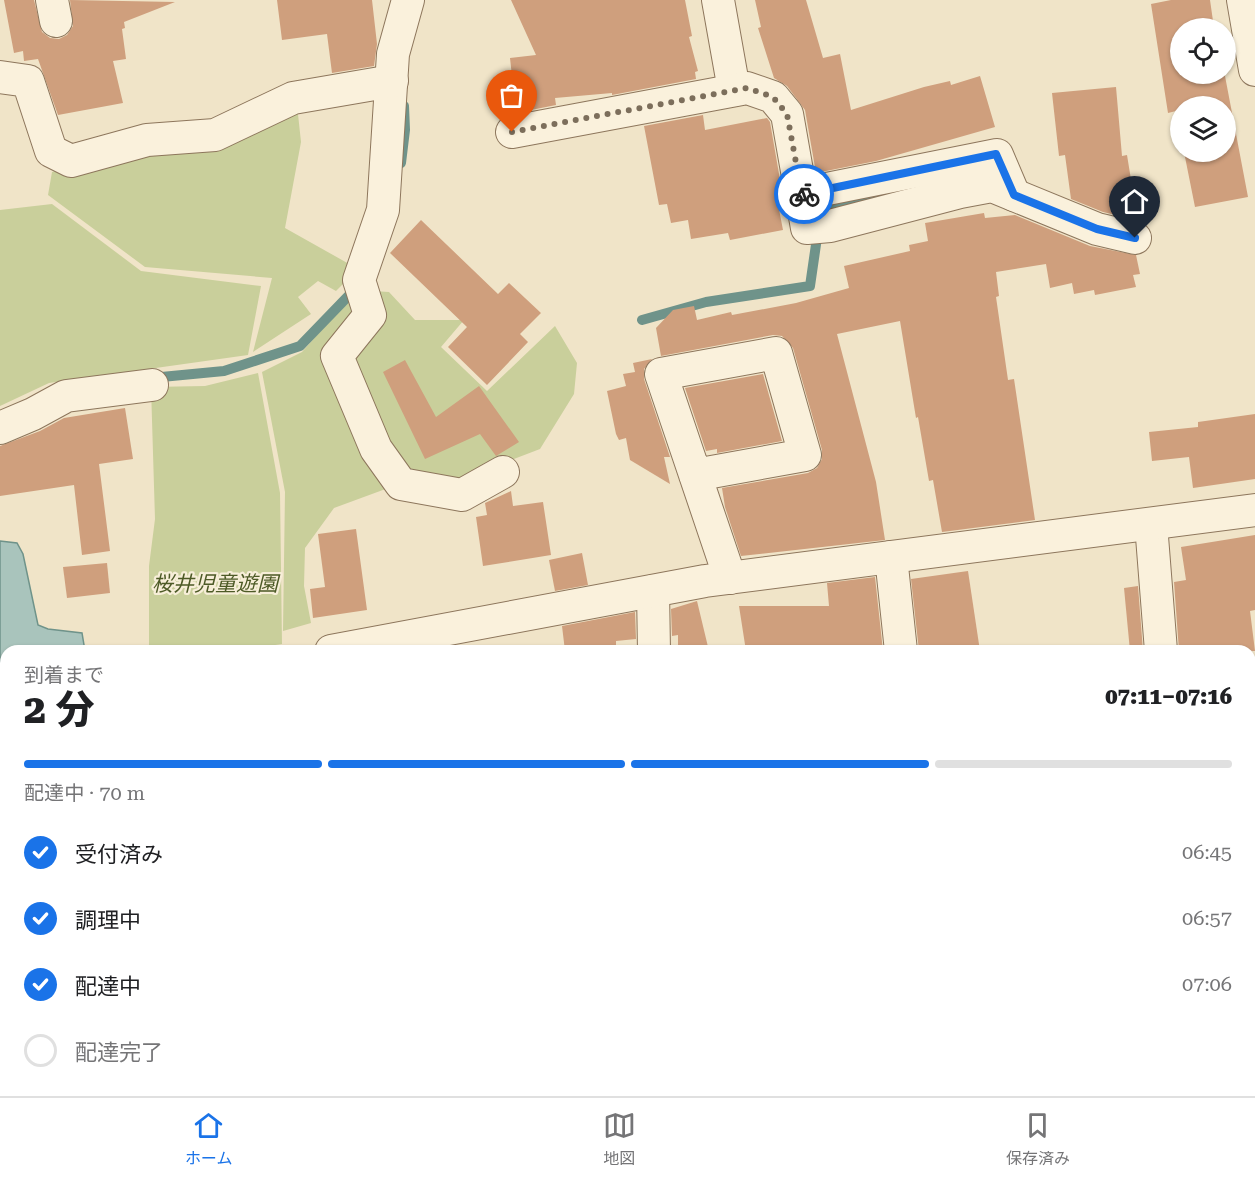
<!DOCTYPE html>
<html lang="ja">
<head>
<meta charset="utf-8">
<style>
	body { margin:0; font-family:"Roboto Serif","Noto Sans JP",serif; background:#f6f6f6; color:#202124; height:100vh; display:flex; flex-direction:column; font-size:22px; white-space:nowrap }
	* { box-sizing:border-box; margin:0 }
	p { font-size:20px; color:#757577 }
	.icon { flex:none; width:33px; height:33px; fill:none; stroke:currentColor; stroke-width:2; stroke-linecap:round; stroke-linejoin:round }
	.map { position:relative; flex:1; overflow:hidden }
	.details { position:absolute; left:0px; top:645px; width:1256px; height:452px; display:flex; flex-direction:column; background:#fff; border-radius:18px 18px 0 0; box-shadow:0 2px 4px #0004 }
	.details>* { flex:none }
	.tools { position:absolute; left:1170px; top:18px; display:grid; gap:12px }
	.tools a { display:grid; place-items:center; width:66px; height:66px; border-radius:50%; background:#fff; box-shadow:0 2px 4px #0004; font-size:30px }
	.pin { position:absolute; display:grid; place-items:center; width:51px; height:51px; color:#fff; margin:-62px -26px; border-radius:50% 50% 50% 0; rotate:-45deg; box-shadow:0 0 6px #0007 }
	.pin .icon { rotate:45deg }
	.courier { position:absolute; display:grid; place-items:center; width:60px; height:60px; margin:-30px; border:4px solid #1a73e8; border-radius:50%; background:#fff; color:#222; box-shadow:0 2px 8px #0007 }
	.overview em { font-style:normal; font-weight:800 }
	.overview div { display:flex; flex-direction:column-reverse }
	.overview { display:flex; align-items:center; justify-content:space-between; height:102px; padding:0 24px }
	h1 { font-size:39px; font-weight:800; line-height:45px }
	.bar { display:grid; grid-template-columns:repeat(4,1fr); gap:9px 6px; align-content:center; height:72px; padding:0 24px }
	.bar i { height:8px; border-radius:4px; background:#e0e0e0 }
	.bar .active { background:#1a73e8 }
	.bar p { grid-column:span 4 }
	ol { padding:0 24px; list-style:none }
	li { display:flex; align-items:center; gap:18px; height:66px }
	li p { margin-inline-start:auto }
	li .icon { padding:6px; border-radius:50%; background:#1a73e8; color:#fff; stroke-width:4 }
	li:last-child { color:#757577 }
	li i { width:33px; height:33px; border:3px solid #e0e0e0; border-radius:50% }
	.tab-bar { display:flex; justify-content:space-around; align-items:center; height:84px; border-top:2px solid #e0e0e0; background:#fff; font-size:16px; color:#757577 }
	.tab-bar a { display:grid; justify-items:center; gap:3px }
	.tab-bar .active { color:#1a73e8 }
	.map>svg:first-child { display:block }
</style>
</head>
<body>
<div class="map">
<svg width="1255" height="1096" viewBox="0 0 1255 1096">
	<rect width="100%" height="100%" fill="#f0e4c8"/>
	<g fill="#c9cf9b">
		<path d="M297,105L301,142L285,228L358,269L336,291L318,281L298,297L311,314L253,352L272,278L145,267L48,195L52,172Z"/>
		<path d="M52,204L141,271L261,286L248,355L49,383L0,406V210Z"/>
		<path d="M356,291L363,312L328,355L391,487L334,508L305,548L304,586L311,623L283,631L285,492L262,372L302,352Z"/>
		<path d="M373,291L389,292L415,320H464L441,347L487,391L555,326L577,363L574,394L540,449L496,466L461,486L402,476L346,356Z"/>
		<path d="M258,373L280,493L282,644L236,651H149V566L155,519L151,387L205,386Z"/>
		<path d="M1255,1042V1096H1189L1196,1091L1250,1090V1047Z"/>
		<path d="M390,1090H614L641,1096H383Z"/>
	</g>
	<path fill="#a9c4bc" stroke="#6f938a" stroke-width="1.5" d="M0,541L17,543L23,554L38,625L48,629L82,633L85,651H6V684L0,685Z"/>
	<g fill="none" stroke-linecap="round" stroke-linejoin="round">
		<g stroke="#6f938a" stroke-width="10">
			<path d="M401,163L405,130L404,106"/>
			<path d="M642,320L706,302L810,286L821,210L918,187"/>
			<path d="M151,378L224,371L300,346L356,288"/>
		</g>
	</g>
	<g fill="#cf9f7d">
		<path d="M4,0H34L42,32L50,38L59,39L67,35L73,26L70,0L175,2L124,22L125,28L122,29L126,59L113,61L123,103L58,115L38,59L24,61L23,51L14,53Z"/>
		<path d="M277,0H372L377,44L374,66L332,73L327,34L282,40Z"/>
		<path d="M511,0H685L692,36L689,37L698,71L695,72L696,79L612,95V93L555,98L556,105L516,113L510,58L536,55Z"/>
		<path d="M755,0H806L823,58L840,54L851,110L924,87L950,81L951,85L980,76L995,127L876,161L816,173L805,110L787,86L774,78L758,28L761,27Z"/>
		<path d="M1171,0H1210L1214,28H1180V74H1221L1225,76L1248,197L1195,207L1184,152H1226V106H1180V134L1176,111L1168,113L1151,4Z"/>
		<path d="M1116,87L1122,156L1127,155L1134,198L1125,200L1128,218L1103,212L1071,199L1065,155L1059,156L1052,93Z"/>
		<path d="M703,115L705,130L767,118L770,122L783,197L777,199L783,230L730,240L728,233L691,239L688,220L671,223L667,204L659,205L644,126Z"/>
		<path d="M984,213L985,218L1015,215L1090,246L1136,255L1140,274L1133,275L1136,287L1095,295L1094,290L1074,294L1072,283L1050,288L1046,264L996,272L999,296L996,297L1008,380L1014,379L1035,520L942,532L933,480L929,481L918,417L916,418L900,321L837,334L876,482L885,540L741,556L725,507L722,488L808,473L817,468L822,459V450L793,348L782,336L773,335L661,356L656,328L673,310L694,306L697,320L731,312L732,315L796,303L849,288L844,266L910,251L909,245L928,241L925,223Z"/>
		<path d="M421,220L498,294L509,283L541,313L520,334L528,342L487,385L448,347L467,327L390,253Z"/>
		<path d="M652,359L644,369V379L670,457H664L670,484L630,460L626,438L619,440L616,434L607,391L626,386L623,374L635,372L633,363Z"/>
		<path d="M405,360L436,417L479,386L519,442L496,456L480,434L425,459L383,372Z"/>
		<path d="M763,374L782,441L717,453V449L706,451L685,388Z"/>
		<path d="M125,408L133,459L99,464L110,551L82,555L74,485L0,496V446L40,431L64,418Z"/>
		<path d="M1255,414V479L1193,488L1189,457L1152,461L1149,432L1198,427V422Z"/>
		<path d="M511,491L513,506L543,502L551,555L483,566L476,517L487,515L485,503Z"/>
		<path d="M356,529L367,610L313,618L310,589L325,587L318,534Z"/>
		<path d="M1255,535V610L1250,611L1255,651H1179L1174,582L1186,580L1181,547Z"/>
		<path d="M582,553L588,585L555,591L549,560Z"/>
		<path d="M107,563L110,593L67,598L63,567Z"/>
		<path d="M968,571L980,651H919L911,579Z"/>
		<path d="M875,577L883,651H746L739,606H829L827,583Z"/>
		<path d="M1138,586L1143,651H1130L1124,588Z"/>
		<path d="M697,601L709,651H678V635L672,636L671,609Z"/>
		<path d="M635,612L636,639L616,641V651H565L562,626Z"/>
	</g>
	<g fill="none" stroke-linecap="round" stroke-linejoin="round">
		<defs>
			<g id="minor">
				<path d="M52,0L56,21"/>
				<path d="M408,0L393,54L383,210L359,280L370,315L337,356L376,449L401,484L462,495L503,472"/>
				<path d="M718,0L734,90"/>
				<path d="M1243,0L1255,70"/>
				<path d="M0,77L28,81L51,151L71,161L147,140L215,135L293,98L392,81"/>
				<path d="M512,132L747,88L773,97L787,114L807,228L830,226L960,192L992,186L1097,229L1135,238"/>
				<path d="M802,194L997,155L1014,195"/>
				<path d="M0,428L33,414L66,396L152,385"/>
				<path d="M695,475L805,455L776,353L661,374L730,578"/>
				<path d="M1151,524L1161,651"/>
				<path d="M891,557L901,651"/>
				<path d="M653,591L654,651"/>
				<path d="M331,651L705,581L1255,510"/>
				<path d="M0,698L6,697"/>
				<path d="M0,958L1,953"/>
				<path d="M949,1096V1090"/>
			</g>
		</defs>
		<use href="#minor" stroke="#8d765c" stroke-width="34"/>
		<use href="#minor" stroke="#faf1dc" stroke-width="32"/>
	</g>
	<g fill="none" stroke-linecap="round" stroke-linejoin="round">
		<path stroke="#7c6e5b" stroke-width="6" stroke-dasharray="0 10.8" d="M512,132L747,88L773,97L787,114L802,195L804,194"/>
		<path stroke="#1a73e8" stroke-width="8" d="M804,194L996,154L1014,195L1097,229L1135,238"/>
	</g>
	<g text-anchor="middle" stroke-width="4.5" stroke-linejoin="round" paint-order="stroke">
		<g font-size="21" font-style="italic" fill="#4d5a26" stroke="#f7eed8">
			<text x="215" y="591">桜井児童遊園</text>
		</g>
	</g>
</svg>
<div class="tools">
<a><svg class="icon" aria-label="locate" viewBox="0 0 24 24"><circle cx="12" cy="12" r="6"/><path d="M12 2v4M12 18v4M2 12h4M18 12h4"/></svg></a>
<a><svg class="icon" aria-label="layers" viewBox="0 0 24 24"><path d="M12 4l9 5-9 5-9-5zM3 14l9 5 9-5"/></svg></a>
</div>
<div class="pin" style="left:512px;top:132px;background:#ea580c"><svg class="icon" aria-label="bag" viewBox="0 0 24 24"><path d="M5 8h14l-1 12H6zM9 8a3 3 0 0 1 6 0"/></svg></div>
<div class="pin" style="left:1135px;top:238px;background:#1f2937"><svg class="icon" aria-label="home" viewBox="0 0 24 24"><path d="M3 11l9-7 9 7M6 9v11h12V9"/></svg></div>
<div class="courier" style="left:804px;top:194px"><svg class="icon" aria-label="bike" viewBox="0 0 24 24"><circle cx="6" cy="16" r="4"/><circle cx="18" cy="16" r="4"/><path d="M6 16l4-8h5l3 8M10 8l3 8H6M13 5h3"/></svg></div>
<section class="details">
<div class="overview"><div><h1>2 分</h1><p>到着まで</p></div><em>07:11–07:16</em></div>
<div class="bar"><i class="active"></i><i class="active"></i><i class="active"></i><i></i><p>配達中 · 70 m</p></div>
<ol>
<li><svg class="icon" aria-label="check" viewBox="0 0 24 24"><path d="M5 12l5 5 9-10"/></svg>受付済み<p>06:45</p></li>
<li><svg class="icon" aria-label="check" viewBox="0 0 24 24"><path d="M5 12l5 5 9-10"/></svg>調理中<p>06:57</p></li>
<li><svg class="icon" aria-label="check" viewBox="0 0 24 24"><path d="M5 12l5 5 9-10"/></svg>配達中<p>07:06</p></li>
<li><i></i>配達完了</li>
</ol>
</section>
</div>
<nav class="tab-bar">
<a class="active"><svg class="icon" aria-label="home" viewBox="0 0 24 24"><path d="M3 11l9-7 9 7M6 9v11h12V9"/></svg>ホーム</a>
<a><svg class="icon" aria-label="map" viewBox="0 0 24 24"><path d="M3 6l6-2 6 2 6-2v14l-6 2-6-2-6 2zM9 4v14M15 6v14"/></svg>地図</a>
<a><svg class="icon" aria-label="saved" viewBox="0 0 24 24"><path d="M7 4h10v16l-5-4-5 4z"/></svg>保存済み</a>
</nav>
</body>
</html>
